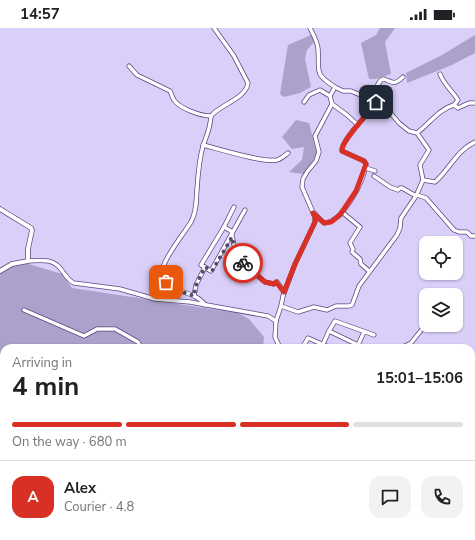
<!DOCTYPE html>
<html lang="en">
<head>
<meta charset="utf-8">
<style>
	body { margin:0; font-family:"Nunito Sans",sans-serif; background:#f2f2f2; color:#202124; height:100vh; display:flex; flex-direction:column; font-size:15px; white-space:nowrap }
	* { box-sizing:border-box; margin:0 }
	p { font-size:13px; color:#757577 }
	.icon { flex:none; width:22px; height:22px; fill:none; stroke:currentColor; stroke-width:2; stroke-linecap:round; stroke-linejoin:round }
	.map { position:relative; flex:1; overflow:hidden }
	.details { position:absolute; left:0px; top:316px; width:475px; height:196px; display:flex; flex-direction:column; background:#fff; border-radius:12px 12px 0 0; box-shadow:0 1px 3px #0004 }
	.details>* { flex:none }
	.buttons { position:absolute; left:419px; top:208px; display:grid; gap:8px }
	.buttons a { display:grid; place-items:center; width:44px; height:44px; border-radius:8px; background:#fff; box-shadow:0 1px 3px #0004; font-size:20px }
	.pin { position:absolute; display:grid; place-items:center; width:34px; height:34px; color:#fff; margin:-17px; border-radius:8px; box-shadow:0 2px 6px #0006 }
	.courier { position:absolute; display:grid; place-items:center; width:40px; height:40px; margin:-20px; border:3px solid #d93025; border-radius:50%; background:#fff; color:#222; box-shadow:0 1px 5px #0007 }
	.summary em { font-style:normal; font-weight:700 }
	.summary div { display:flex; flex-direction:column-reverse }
	.summary { display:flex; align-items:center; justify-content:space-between; height:68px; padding:0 12px }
	h1 { font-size:26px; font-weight:700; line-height:30px }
	.bar { display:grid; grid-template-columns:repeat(4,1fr); gap:6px 4px; align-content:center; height:48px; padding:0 12px }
	.bar i { height:5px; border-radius:3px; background:#e0e0e0 }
	.bar .active { background:#d93025 }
	.bar p { grid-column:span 4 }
	.line { display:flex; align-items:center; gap:10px; padding:0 12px; border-top:1px solid #e0e0e0 }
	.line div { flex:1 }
	.round { display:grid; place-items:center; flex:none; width:42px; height:42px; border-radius:12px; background:#f2f2f2 }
	.status { display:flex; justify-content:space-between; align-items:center; height:28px; padding:0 20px; background:#fff; direction:ltr }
	.status svg { height:11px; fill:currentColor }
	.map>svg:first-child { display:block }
</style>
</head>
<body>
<div class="status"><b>14:57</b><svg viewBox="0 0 49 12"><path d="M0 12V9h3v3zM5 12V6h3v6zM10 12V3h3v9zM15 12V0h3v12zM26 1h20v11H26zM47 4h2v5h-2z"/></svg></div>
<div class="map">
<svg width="475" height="512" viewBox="0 0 475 512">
	<rect width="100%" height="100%" fill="#dacff9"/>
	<g fill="#aca1ca">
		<path d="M380,0H395L385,14L391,46L376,51H369L361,15L376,7Z"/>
		<path d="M311,7L314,14L307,22L305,31L311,59L300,65L284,69L280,66L288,17Z"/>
		<path d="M475,7V25L452,37L407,55L406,45L442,27Z"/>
		<path d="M296,92L309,95L317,125L314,132L303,146L289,144L302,132L304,119L292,121L282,109Z"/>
		<path d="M22,234L62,246L72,260L238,285L249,291L264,309L263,320H4V420H0V242Z"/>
	</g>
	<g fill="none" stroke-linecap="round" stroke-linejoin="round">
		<defs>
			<g id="minor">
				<path d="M129,38L137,47L170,63C171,65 172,69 174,72C179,80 200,88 211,88"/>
				<path d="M440,46C444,57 452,62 458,72L454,77"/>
				<path d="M335,59L343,63H351L384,77L399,95L409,103L417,105"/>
				<path d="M304,74L309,67L320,62L330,68"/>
				<path d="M332,76L347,87L358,97"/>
				<path d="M203,117C219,121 263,135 277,132C281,131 284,128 288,125"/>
				<path d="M366,140L375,143"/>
				<path d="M374,148L390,159L398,162L400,160H402L416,168"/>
				<path d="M423,152L420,137L429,122L417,105C429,96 439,81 454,77L458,80L469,75H475"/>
				<path d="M423,152L435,154C449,142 457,122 475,114"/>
				<path d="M417,167L426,170L454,202L459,204H467L471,208H475"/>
				<path d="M234,179L224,199L201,237L211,243L245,182"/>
				<path d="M342,184L360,199L350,215L353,221L352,224L360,231L361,236L369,243"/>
				<path d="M314,185L324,195C343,194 364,153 366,136L364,133L342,123C340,113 370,84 377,74C376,65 375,59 381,52L384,51C394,55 394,57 403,49"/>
				<path d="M224,199L231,203L234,217L245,237L265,254L274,256L277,254L284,264"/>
				<path d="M28,233C43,232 54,230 63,244C67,249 69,253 74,255L120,261L155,271L190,274L268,288L276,293"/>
				<path d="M194,268L196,257L205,239"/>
				<path d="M205,277C203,274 200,271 196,269C186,263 168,262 162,250C157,238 185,204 191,194C197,183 196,172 197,161C198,146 199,132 203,118C207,106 210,102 211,88C219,77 246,71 248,55L234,28L214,0"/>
				<path d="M281,278L298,284L314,279L327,282L336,278H349L352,277L359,258L397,207L400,200L401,190L416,168L423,152"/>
				<path d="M24,282L84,308L97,301H115L138,314L141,320"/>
				<path d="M329,303L335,293L374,307"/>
				<path d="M323,316L329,303L358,317L364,304"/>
				<path d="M280,320L275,309L276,293L281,278L283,268L295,236L315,194V189L302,159L303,151L307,144L316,133L319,124L315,108L332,76L330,68L335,59C313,45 320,44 318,21C318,15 313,6 310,0"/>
				<path d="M302,320L308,310L331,320"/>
				<path d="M401,320L411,315L423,300"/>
				<path d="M471,375L475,376"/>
				<path d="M473,397L475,398"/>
				<path d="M471,426H475"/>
				<path d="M0,435L4,432"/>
				<path d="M471,444L475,436"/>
				<path d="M471,485L475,477"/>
				<path d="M471,507L475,505"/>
				<path d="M142,508L145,512"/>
				<path d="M225,508L228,510L231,508"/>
				<path d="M267,508L274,512"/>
				<path d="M355,508L362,512"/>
				<path d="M135,512L139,508"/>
				<path d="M275,512L278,508"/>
				<path d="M308,512L310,508"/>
				<path d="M333,512L336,508"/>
				<path d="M382,512L384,508"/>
				<path d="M406,512L408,508"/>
				<path d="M436,512L439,508"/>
				<path d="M458,512L468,508"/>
			</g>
			<g id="major">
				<path d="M0,181L31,200L32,202L28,221V233L12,236L0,243"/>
				<path d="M0,470L4,472"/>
				<path d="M65,508L70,512"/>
			</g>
		</defs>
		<use href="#minor" stroke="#5b4783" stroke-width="5"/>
		<use href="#major" stroke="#5b4783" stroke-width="5.5"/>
		<use href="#minor" stroke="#fff" stroke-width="3.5"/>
		<use href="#major" stroke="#fff" stroke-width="4"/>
	</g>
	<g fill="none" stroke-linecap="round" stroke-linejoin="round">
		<path stroke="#564d6b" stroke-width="4" stroke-dasharray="0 7.2" d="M166,254L180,263L194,268L196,257L205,239L212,243L232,209L234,218L243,235"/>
		<path stroke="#d93025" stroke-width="5" d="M243,235L265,254L274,256L276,254L284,264L295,236L315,194V189L313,185L324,195L331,194L340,187L356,163L366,136L364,133L342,123C340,113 370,85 376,74"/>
	</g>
</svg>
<div class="buttons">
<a><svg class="icon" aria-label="locate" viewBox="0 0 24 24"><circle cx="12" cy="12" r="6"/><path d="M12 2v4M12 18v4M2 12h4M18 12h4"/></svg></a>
<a><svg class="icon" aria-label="layers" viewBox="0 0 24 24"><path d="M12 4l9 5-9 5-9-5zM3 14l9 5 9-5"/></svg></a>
</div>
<div class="pin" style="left:166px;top:254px;background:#ea580c"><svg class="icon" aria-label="bag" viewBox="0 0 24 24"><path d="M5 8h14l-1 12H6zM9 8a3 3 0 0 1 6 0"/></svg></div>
<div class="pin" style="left:376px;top:74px;background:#1f2937"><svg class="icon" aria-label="home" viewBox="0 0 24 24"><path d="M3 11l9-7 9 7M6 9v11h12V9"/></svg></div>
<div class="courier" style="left:243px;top:235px"><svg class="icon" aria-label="bike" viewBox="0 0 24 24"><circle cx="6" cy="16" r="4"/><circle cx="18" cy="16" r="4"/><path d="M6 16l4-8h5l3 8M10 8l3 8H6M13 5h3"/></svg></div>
<section class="details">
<div class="summary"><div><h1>4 min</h1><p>Arriving in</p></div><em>15:01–15:06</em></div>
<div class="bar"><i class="active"></i><i class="active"></i><i class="active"></i><i></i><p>On the way · 680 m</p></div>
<div class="line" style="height:72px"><b class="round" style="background:#d93025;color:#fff">A</b><div><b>Alex</b><p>Courier · 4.8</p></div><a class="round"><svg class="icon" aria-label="chat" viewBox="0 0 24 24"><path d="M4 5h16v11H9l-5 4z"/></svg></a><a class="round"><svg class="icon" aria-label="phone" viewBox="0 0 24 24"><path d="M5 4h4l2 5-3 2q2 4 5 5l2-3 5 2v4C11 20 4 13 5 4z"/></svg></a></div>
</section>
</div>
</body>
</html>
